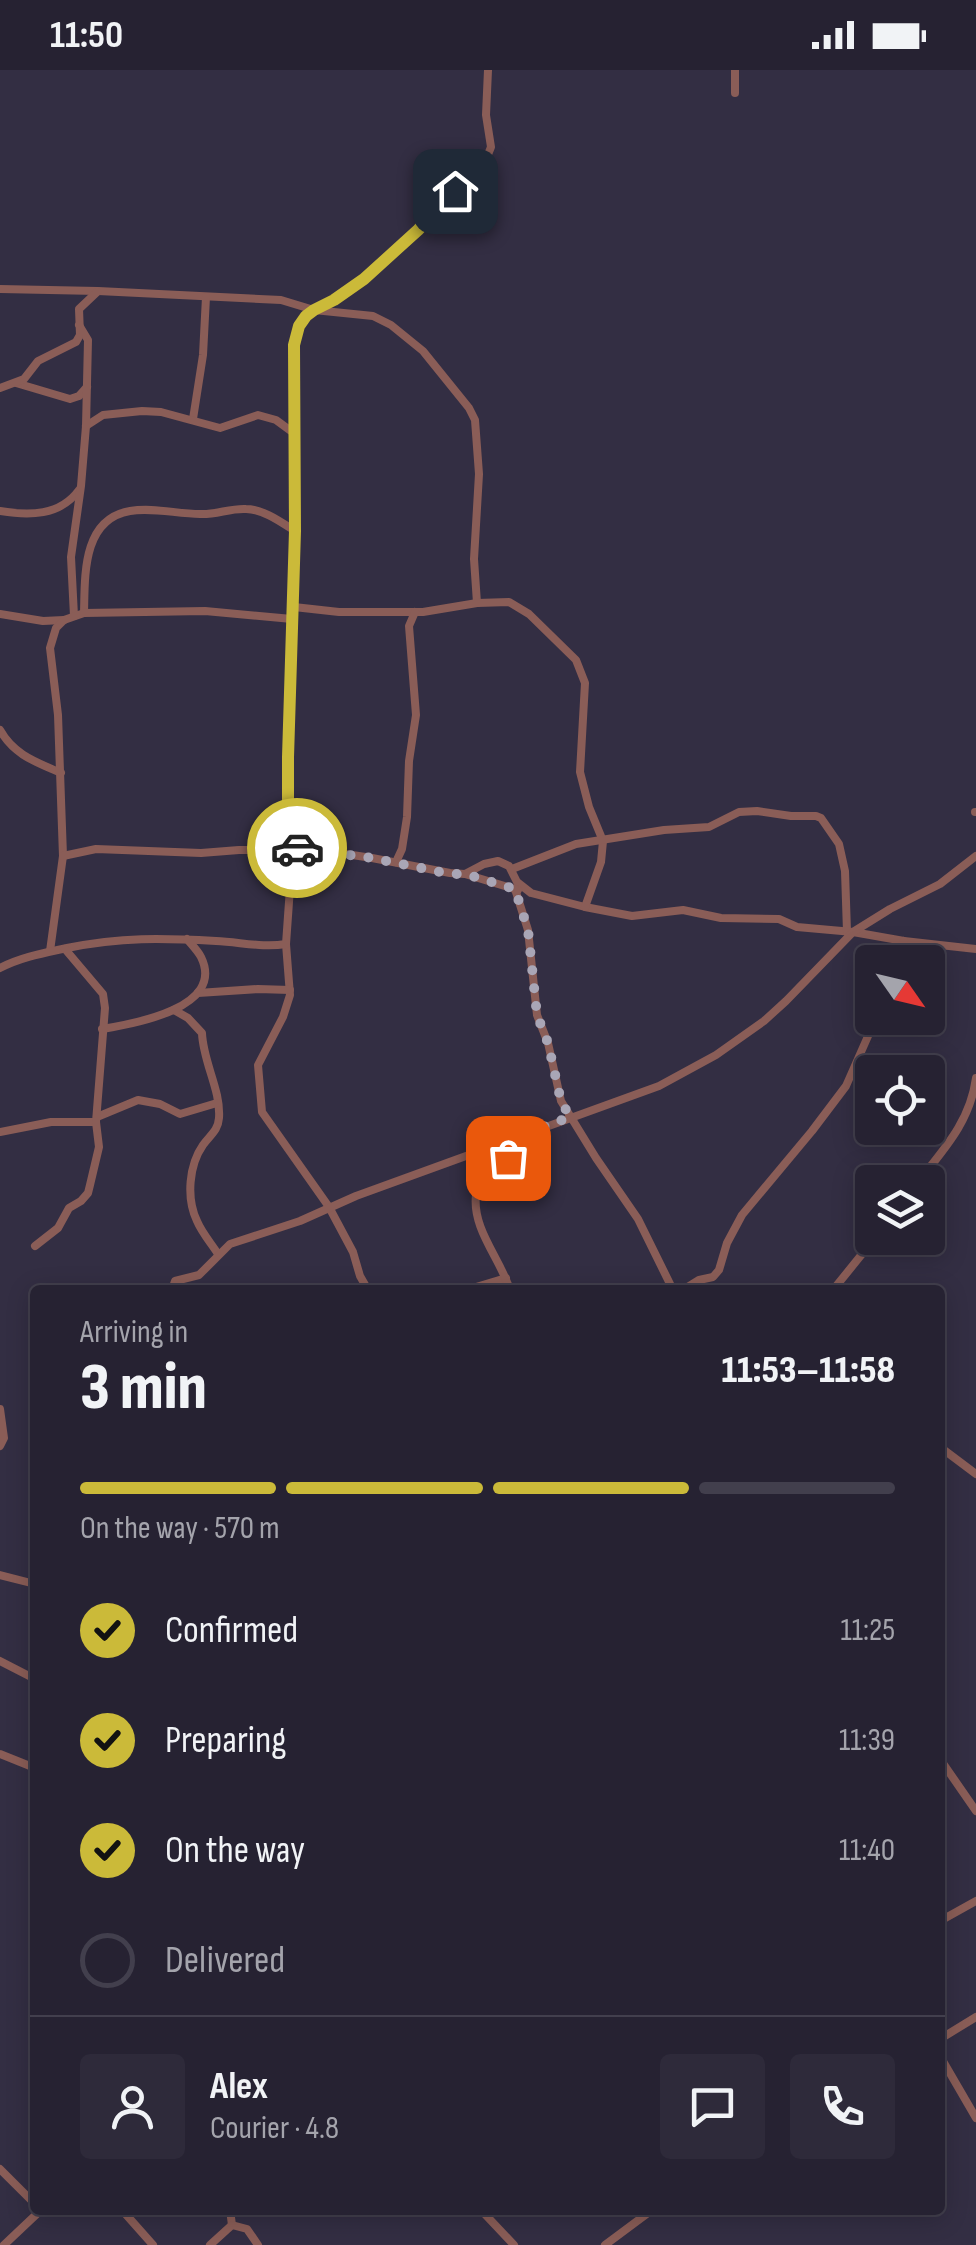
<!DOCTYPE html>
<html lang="en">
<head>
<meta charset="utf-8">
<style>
	body { margin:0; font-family:"Sofia Sans Condensed",sans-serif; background:#2e2a3a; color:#f1f3f6; height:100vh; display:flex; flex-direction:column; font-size:38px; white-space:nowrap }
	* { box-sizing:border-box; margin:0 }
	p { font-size:32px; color:#a4a4ac }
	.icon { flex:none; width:55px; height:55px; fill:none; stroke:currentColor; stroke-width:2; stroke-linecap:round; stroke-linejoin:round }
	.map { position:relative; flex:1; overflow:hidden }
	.panel { position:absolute; left:30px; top:1215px; width:915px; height:930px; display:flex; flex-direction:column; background:#262232; border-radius:10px; box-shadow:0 5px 25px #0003,0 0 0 2px #423f4d }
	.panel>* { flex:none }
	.needle { width:65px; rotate:124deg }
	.tools { position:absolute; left:855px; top:875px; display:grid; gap:20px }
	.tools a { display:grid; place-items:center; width:90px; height:90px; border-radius:10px; background:#262232; box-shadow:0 5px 25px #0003,0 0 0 2px #423f4d; font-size:50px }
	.pin { position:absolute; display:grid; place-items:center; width:85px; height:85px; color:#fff; margin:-42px; border-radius:20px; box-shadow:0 5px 15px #0006 }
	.courier { position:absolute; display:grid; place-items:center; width:100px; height:100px; margin:-50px; border:8px solid #cbba39; border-radius:50%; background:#fff; color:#222; box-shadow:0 2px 12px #0007 }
	.overview em { font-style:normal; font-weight:800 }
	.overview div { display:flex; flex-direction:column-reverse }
	.overview { display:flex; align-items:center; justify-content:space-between; height:170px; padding:0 50px }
	h1 { font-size:65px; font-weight:800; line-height:75px }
	.bar { display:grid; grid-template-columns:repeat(4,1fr); gap:15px 10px; align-content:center; height:120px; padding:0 50px }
	.bar i { height:12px; border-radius:8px; background:#423f4d }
	.bar .on { background:#cbba39 }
	.bar p { grid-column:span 4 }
	.line { display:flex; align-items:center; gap:25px; padding:0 50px; border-top:2px solid #423f4d }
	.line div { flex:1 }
	.round { display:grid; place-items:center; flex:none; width:105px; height:105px; border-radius:10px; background:#2e2a3a }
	ol { padding:0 50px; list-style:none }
	li { display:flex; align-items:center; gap:30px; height:110px }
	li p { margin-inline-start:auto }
	li .icon { padding:10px; border-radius:50%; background:#cbba39; color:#111; stroke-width:4 }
	li:last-child { color:#a4a4ac }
	li i { width:55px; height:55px; border:5px solid #423f4d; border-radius:50% }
	.status { display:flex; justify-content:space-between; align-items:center; height:70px; padding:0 50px; background:#262232; direction:ltr }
	.status svg { height:28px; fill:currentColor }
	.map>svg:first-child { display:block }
</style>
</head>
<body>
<div class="status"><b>11:50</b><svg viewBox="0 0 49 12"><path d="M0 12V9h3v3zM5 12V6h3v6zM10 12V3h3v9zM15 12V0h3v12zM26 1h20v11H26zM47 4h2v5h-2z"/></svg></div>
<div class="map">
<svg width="976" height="2175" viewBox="0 0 976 2175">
	<rect width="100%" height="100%" fill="#332e43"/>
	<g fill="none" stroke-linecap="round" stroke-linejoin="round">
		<g stroke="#8a5d57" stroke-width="8">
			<path d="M488,0L486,45L491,77L485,92L418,160L364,209L334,231L314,240L306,246L299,256L294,275L295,472L288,687L289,745L293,776L372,788L450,803L465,804L484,794L498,791L509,796L517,812L531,823L585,837L632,846L683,840L721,848L779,849L797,857L853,862L904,871L976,879"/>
			<path d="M735,0V23"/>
			<path d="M0,219L98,221L281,230L314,240L373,246L391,255L423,281L469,338L475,350L479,404L474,489L477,533"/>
			<path d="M16,313L70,329L79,326L87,317"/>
			<path d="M0,318L24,309L38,291L76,272L80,265L79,239L97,222"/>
			<path d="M193,349L203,285L206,227"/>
			<path d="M86,356L103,345L142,341L161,342L220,358L258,345L276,350L295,364"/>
			<path d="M0,441C29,446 60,446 79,420"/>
			<path d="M294,537L339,542H423L477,533L509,532L529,544L576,590L585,613L580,702L589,737L603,771L601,792L585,837"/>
			<path d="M84,543C85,506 82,449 130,441C153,437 177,444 200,444C216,445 230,438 246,439C263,439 281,452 295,461"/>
			<path d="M0,544L43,551L64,550"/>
			<path d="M74,546L71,487L81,416L86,356L88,270L79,255"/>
			<path d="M0,660C14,685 36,692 61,703"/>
			<path d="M975,742H976"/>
			<path d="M396,792L402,779L407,747L409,691L416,645L409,556L415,542"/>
			<path d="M512,799L576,774L664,760L709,757L739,742L757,741L791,746H816L821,748L839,774L845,801L847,862"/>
			<path d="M465,804L518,820"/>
			<path d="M515,819L528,860L537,945L548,973L561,1031L596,1088L638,1149L673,1220"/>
			<path d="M286,874L290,925L283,947L258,995L262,1042L329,1137L353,1182L360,1206L368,1220"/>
			<path d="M50,881L63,786L58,645L50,578L56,558L64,550L84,543L205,541L292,549"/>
			<path d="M896,892L904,871"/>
			<path d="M0,898C21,887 44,883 67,878C122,867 161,868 216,871C240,872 263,878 286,874L293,776L280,780H239L201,783L96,779L63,786"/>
			<path d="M198,923L258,919L290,920"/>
			<path d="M174,940L188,948L202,963C203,992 221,1020 219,1048C218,1061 210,1065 203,1075C189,1095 186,1128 197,1151C202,1163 211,1173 218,1184"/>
			<path d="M102,959C133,954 226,938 201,887C198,881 192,875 187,869"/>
			<path d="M97,1047L138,1030L160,1034L180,1044L217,1033"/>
			<path d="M0,1062L51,1052H96"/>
			<path d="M918,1112C944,1079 970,1052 976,1008"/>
			<path d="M35,1176L58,1158L69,1138L81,1131L88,1123L90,1115L99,1077L96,1052L105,938L103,924L65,879"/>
			<path d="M172,1220L175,1211L199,1205L230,1174L300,1151L356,1126L659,1016L716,985L764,951L786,931L853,862L890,839L940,814L976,786"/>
			<path d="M466,1220L506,1208"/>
			<path d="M510,1220C500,1188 472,1159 476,1125L531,1063"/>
			<path d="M683,1220L699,1210L713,1207L719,1200L727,1173L742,1145L812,1061L846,1016L876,948"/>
			<path d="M833,1220L875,1168"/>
			<path d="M0,1339L4,1368L0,1376"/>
			<path d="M940,1377L976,1404"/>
			<path d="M0,1505L35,1514"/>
			<path d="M0,1591L35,1609"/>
			<path d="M0,1684L35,1698"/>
			<path d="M940,1689L976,1741"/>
			<path d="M940,1851L976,1831"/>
			<path d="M940,1969L976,1947"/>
			<path d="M940,1986L976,2048"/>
			<path d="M0,2099L35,2134"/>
			<path d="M122,2140L153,2175"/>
			<path d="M230,2140L232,2155"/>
			<path d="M481,2140L514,2175"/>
			<path d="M4,2175L41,2140"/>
			<path d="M210,2175L232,2155L247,2159L258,2175"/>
			<path d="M605,2175L652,2140"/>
		</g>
	</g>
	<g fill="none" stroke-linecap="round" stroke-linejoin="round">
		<path stroke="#a9a6b6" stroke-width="10" stroke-dasharray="0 18" d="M297,778L372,788L450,804H465L515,819L528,860L537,945L548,973L561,1031L570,1047L532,1061L508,1088"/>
		<path stroke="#cbba39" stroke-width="12" d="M297,778L292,776L288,744V687L295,461L294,275L299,256L306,246L314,240L334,230L364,209L418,160L455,121"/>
	</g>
</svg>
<div class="tools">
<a><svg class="needle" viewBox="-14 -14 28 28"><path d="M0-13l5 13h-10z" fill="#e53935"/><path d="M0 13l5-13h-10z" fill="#a4a4ac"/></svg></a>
<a><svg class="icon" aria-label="locate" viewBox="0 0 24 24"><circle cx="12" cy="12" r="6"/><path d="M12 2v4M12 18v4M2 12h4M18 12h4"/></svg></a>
<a><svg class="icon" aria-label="layers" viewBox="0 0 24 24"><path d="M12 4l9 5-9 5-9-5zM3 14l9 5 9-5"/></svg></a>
</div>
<div class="pin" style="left:508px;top:1088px;background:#ea580c"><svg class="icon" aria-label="bag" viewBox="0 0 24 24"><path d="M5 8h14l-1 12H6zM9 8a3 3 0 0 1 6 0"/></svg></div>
<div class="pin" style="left:455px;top:121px;background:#1f2937"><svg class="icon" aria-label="home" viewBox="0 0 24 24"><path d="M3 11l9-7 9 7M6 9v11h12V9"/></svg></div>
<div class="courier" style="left:297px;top:778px"><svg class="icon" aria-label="car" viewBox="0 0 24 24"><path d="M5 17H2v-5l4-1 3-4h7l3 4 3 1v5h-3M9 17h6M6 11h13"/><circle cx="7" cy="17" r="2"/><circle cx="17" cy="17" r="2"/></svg></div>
<section class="panel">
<div class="overview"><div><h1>3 min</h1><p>Arriving in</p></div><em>11:53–11:58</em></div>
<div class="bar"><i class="on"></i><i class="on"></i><i class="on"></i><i></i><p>On the way · 570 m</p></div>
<ol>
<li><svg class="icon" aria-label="check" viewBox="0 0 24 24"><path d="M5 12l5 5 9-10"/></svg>Confirmed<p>11:25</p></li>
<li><svg class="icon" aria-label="check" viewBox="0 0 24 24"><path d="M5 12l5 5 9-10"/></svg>Preparing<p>11:39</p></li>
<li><svg class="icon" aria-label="check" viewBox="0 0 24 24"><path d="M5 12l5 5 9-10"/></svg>On the way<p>11:40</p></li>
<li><i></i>Delivered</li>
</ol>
<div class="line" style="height:180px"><a class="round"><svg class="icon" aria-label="person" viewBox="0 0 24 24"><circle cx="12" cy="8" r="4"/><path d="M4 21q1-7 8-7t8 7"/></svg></a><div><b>Alex</b><p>Courier · 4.8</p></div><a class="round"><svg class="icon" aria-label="chat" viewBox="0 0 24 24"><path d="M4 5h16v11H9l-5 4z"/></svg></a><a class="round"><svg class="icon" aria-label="phone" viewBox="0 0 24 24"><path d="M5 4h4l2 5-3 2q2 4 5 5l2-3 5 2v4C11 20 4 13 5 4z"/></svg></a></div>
</section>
</div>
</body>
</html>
